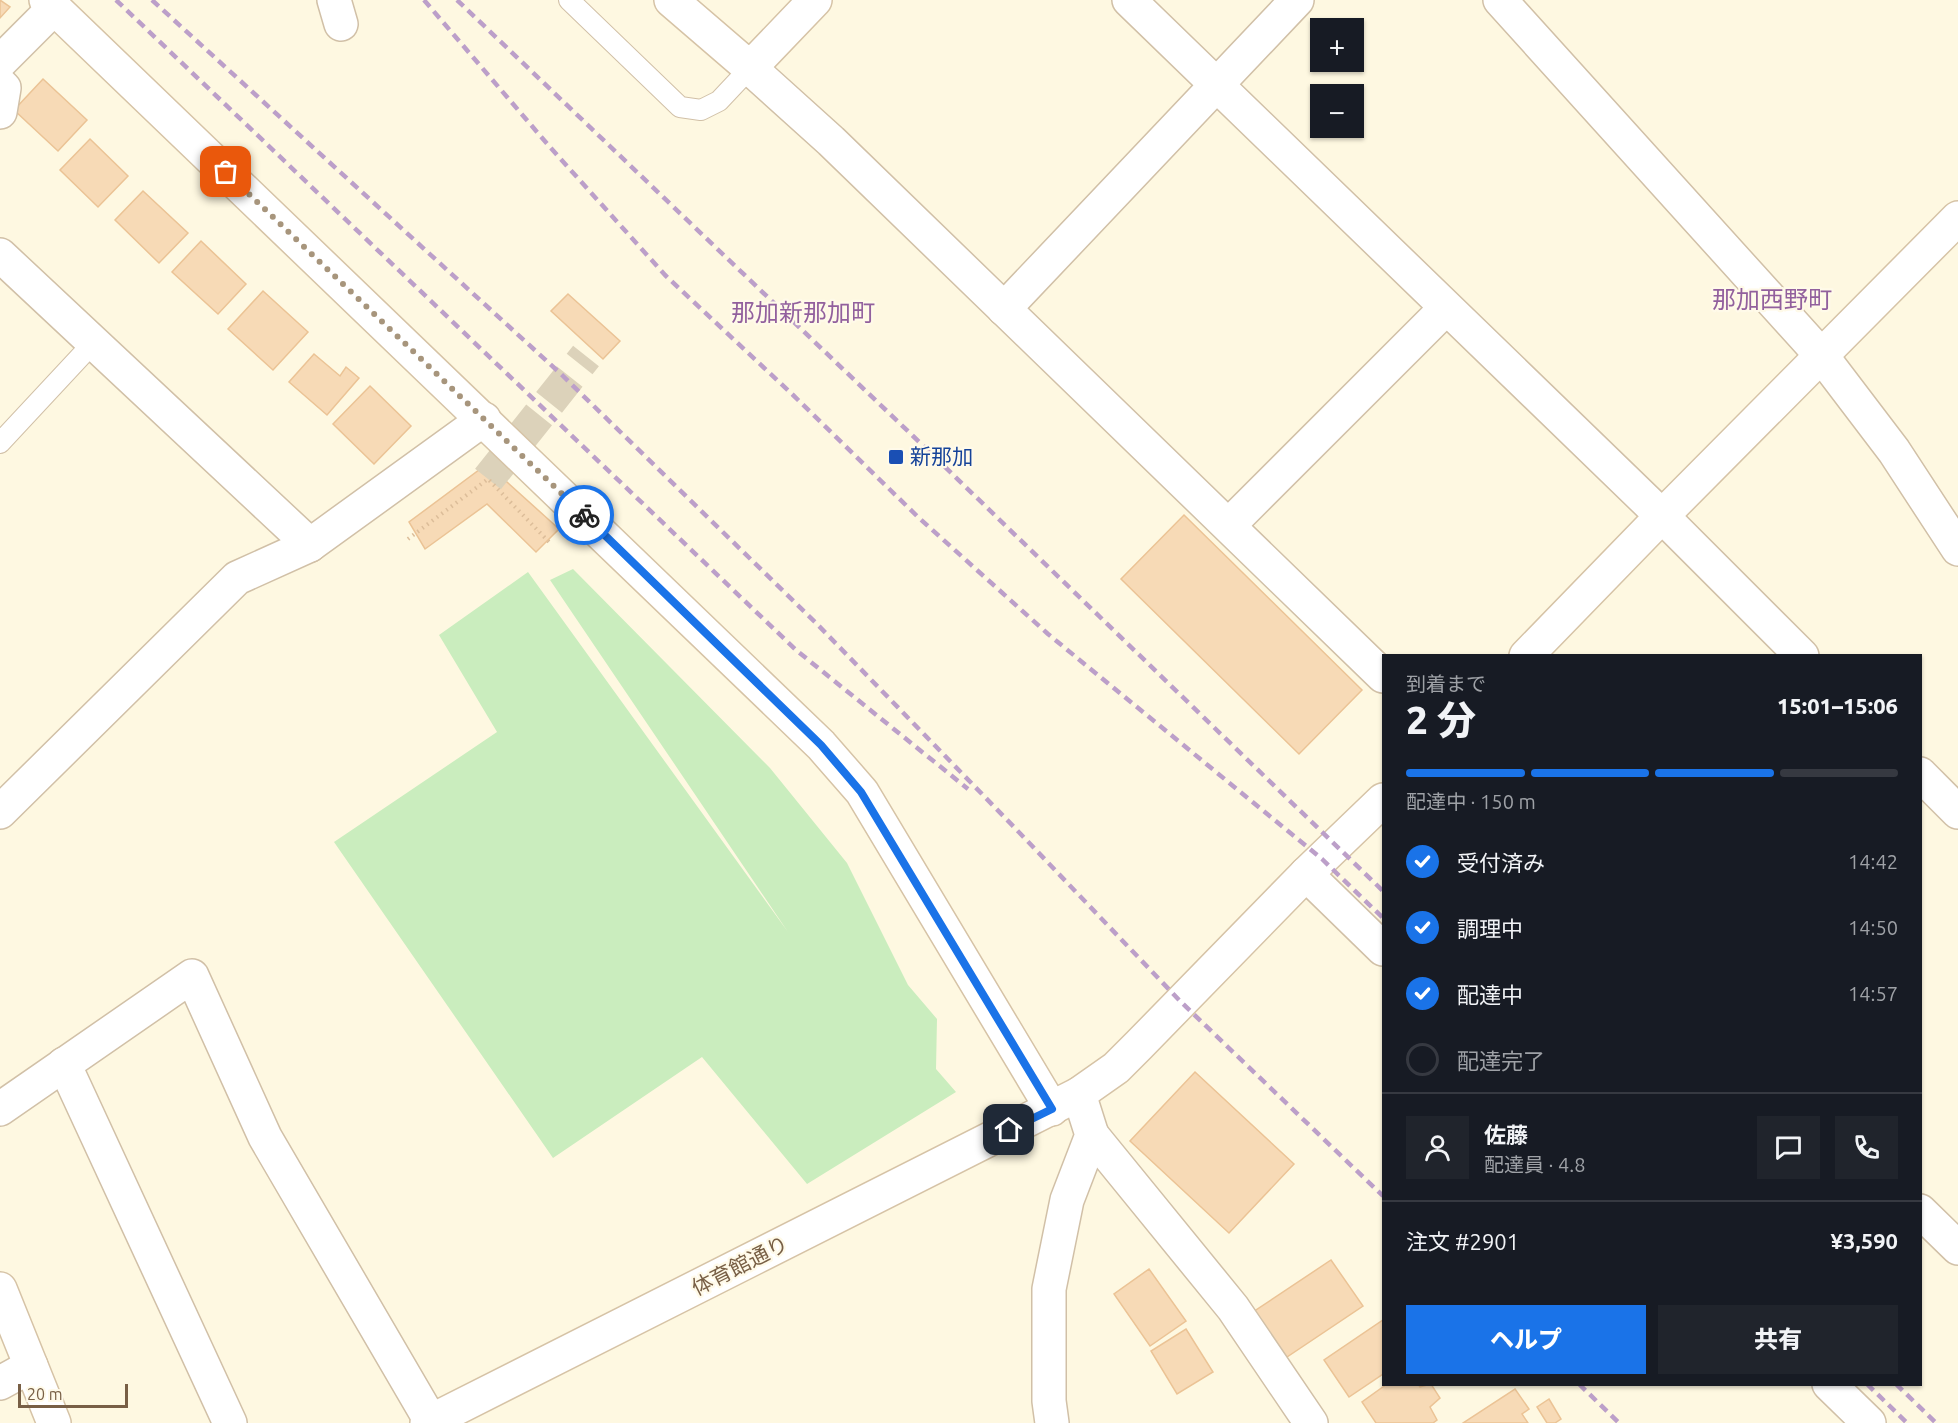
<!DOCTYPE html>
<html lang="ja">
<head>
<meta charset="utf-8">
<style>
	body { margin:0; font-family:Ubuntu,"Noto Sans JP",sans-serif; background:#20242c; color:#f1f3f6; height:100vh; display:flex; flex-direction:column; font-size:22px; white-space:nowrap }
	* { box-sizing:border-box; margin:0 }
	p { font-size:20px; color:#9ea1a6 }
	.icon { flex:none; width:33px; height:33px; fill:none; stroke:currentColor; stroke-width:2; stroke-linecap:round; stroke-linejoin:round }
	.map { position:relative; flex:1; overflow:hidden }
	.details { position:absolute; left:1382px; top:654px; width:540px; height:732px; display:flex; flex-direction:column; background:#171b24; border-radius:0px; box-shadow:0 2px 4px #0004 }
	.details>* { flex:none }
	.buttons { position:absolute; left:1310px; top:18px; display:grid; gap:12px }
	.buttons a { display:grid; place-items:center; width:54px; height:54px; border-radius:0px; background:#171b24; box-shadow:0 2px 4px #0004; font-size:30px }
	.scale { position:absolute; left:18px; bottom:15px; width:110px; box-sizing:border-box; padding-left:6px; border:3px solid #785f45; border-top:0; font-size:16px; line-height:21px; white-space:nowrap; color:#785f45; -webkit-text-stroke:4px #fffae9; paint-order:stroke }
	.pin { position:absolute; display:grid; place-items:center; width:51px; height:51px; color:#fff; margin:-26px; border-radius:12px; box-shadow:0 3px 9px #0006 }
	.courier { position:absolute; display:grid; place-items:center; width:60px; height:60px; margin:-30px; border:4px solid #1a73e8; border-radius:50%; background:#fff; color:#222; box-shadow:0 2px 8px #0007 }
	.summary em { font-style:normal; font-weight:800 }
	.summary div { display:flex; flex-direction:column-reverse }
	.summary { display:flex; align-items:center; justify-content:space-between; height:102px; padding:0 24px }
	h1 { font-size:39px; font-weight:800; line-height:45px }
	.bar { display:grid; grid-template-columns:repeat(4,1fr); gap:9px 6px; align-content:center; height:72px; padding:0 24px }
	.bar i { height:8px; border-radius:4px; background:#363941 }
	.bar .selected { background:#1a73e8 }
	.bar p { grid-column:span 4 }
	.line { display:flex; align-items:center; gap:15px; padding:0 24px; border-top:2px solid #363941 }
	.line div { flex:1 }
	.round { display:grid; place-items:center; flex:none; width:63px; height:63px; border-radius:0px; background:#20242c }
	ol { padding:0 24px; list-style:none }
	li { display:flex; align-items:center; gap:18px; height:66px }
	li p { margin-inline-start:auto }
	li .icon { padding:6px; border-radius:50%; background:#1a73e8; color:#fff; stroke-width:4 }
	li:last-child { color:#9ea1a6 }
	li i { width:33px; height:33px; border:3px solid #363941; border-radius:50% }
	.cta { display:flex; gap:12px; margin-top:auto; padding:12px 24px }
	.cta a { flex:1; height:69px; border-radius:0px; background:#1a73e8; color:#fff; font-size:24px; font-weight:800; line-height:69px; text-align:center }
	.cta a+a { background:#20242c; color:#f1f3f6 }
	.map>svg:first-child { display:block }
</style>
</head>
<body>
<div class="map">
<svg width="1958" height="1423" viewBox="0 0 1958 1423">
	<rect width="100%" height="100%" fill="#fef8e1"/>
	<path fill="#caedbe" d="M573,569L770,768L847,863L908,985L937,1019L936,1069L956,1092L807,1184L702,1057L553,1158L334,842L497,732L439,635L528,572L788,932L550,580Z"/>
	<g fill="#f7dab6" stroke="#ebc395" stroke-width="1.5">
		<path d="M0,0L10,7L0,18Z"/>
		<path d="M43,79L87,120L58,151L14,110Z"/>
		<path d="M90,139L128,176L98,207L60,170Z"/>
		<path d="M143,191L188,233L159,263L115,220Z"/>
		<path d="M201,241L246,284L218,314L172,272Z"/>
		<path d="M263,291L308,332L273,370L228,329Z"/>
		<path d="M568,294L620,341L603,359L551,311Z"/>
		<path d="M314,354L340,376L346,367L359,378L327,415L289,382Z"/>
		<path d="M370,386L411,426L374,464L333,424Z"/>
		<path d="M487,464L559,529L536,552L487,504L425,549L409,522Z"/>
		<path d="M1184,515L1362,690L1299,754L1121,579Z"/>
		<path d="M1195,1072L1294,1164L1229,1233L1130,1141Z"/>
		<path d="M1331,1260L1363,1306L1284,1359L1253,1312Z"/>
		<path d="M1149,1269L1186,1321L1150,1346L1114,1294Z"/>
		<path d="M1383,1320V1374L1349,1397L1324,1360Z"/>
		<path d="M1186,1329L1213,1372L1177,1394L1151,1351Z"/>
		<path d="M1387,1384H1418L1420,1387L1431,1384L1440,1398L1430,1407L1437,1420L1433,1423H1376L1362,1402Z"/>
		<path d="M1515,1389L1529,1409L1522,1414L1528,1423H1463Z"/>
		<path d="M1549,1399L1561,1419L1555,1423H1547L1537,1407Z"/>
	</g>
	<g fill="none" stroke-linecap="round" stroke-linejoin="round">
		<path stroke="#dcd2ba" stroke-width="33" stroke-dasharray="33 16" stroke-linecap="butt" d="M488,479L586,356"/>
		<defs>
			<g id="lane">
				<path d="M569,0L680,107L701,110L719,101L750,68"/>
				<path d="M0,443L94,342"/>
			</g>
			<g id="street">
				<path d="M334,0L341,24"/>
				<path d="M1129,0L1662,516L1802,656"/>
				<path d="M1500,0L1821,355L1894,451L1958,549"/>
				<path d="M0,62L54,8"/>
				<path d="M750,68L831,141L1383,676"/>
				<path d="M0,84L4,88L0,112"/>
				<path d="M0,255L310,545"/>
				<path d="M1004,309L1297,0"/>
				<path d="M1229,525L1446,308"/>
				<path d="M1920,774L1958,812"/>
				<path d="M0,812L237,578L310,545L484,419"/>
				<path d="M1306,874L1383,949"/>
				<path d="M64,1064L230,1423"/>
				<path d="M0,1109L192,976L265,1137L432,1423"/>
				<path d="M1092,1135L1233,1308L1311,1423"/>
				<path d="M1920,1211L1958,1248"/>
				<path d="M0,1383L31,1366"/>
				<path d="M1829,1384L1869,1423"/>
				<path d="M1052,1423L1049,1401V1289L1067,1200L1092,1135L1079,1094"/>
			</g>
			<g id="secondary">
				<path d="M46,0L821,745L862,792L1052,1109"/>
				<path d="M671,0L750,68L815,0"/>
				<path d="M1526,656L1662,516L1958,218"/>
				<path d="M0,1289L54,1423"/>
				<path d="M427,1423L1079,1094L1116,1068L1139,1045L1306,874L1383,800"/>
			</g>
		</defs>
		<use href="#lane" stroke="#d1c0a7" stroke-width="22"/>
		<use href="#street" stroke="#d1c0a7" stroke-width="36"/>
		<use href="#secondary" stroke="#d6c3a6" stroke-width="36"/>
		<path stroke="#dcbd99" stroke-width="4" stroke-dasharray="1.5 4.5" stroke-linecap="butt" d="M408,539L488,479L551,544"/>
		<use href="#lane" stroke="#fff" stroke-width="20"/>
		<use href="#street" stroke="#fff" stroke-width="33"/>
		<use href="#secondary" stroke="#fff" stroke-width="33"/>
		<g stroke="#bc9fc9" stroke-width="4.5" stroke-dasharray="9 6" stroke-linecap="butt">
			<path d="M116,0L796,650L968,789"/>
			<path d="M152,0L562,375L817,624L1014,827L1181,1002L1383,1196"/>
			<path d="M424,0L549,146L665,275L793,395L918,517L1048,634L1322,859L1383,918"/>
			<path d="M457,0L913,436L1383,891"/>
			<path d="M1579,1384L1619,1423"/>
			<path d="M1867,1384L1907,1423"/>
			<path d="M1896,1384L1936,1423"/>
		</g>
	</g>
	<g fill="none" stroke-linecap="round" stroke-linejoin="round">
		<path stroke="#a7957c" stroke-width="6" stroke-dasharray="0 10.8" d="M226,172L584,515"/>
		<path stroke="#1a73e8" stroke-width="8" d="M584,515L821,745L861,792L1052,1109L1009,1130"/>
	</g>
	<rect fill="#1a4fb4" stroke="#fffae9" stroke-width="2" x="888" y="449" width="16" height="16" rx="3"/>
	<g text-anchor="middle" stroke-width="4.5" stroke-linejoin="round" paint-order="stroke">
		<g font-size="21" fill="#164399" stroke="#fffae9" text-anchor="start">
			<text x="910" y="464">新那加</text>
		</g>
		<g font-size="21" fill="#785f45" stroke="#fffae9">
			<text transform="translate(740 1266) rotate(-27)" y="7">体育館通り</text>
		</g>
		<g font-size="24" fill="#92609d" stroke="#fffae9">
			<text x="1772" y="308">那加西野町</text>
			<text x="803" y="321">那加新那加町</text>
		</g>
	</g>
</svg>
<div class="buttons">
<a>+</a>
<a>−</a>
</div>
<div class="scale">20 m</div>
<div class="pin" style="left:226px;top:172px;background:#ea580c"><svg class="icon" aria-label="bag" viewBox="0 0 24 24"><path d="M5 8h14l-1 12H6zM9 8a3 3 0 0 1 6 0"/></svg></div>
<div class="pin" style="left:1009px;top:1130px;background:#1f2937"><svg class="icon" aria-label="home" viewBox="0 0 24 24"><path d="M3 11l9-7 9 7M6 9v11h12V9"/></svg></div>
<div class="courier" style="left:584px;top:515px"><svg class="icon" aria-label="bike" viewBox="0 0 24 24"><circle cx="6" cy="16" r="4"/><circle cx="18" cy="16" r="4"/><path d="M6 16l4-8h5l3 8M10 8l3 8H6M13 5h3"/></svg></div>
<section class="details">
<div class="summary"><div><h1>2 分</h1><p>到着まで</p></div><em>15:01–15:06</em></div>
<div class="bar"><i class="selected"></i><i class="selected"></i><i class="selected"></i><i></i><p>配達中 · 150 m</p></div>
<ol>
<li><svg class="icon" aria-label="check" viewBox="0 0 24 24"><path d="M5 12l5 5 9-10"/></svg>受付済み<p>14:42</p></li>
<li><svg class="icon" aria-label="check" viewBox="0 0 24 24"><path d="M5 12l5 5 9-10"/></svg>調理中<p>14:50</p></li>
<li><svg class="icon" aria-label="check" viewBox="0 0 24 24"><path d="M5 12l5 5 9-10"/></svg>配達中<p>14:57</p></li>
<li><i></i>配達完了</li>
</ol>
<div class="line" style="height:108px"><a class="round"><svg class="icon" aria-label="person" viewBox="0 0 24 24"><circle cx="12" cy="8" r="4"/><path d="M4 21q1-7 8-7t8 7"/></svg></a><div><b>佐藤</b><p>配達員 · 4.8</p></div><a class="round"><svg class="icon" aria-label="chat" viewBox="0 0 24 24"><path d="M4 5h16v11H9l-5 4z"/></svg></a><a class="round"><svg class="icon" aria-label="phone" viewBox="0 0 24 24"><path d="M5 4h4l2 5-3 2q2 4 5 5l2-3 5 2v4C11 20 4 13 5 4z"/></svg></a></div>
<div class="line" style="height:78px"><div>注文 #2901</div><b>¥3,590</b></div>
<div class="cta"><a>ヘルプ</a><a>共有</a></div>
</section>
</div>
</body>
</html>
